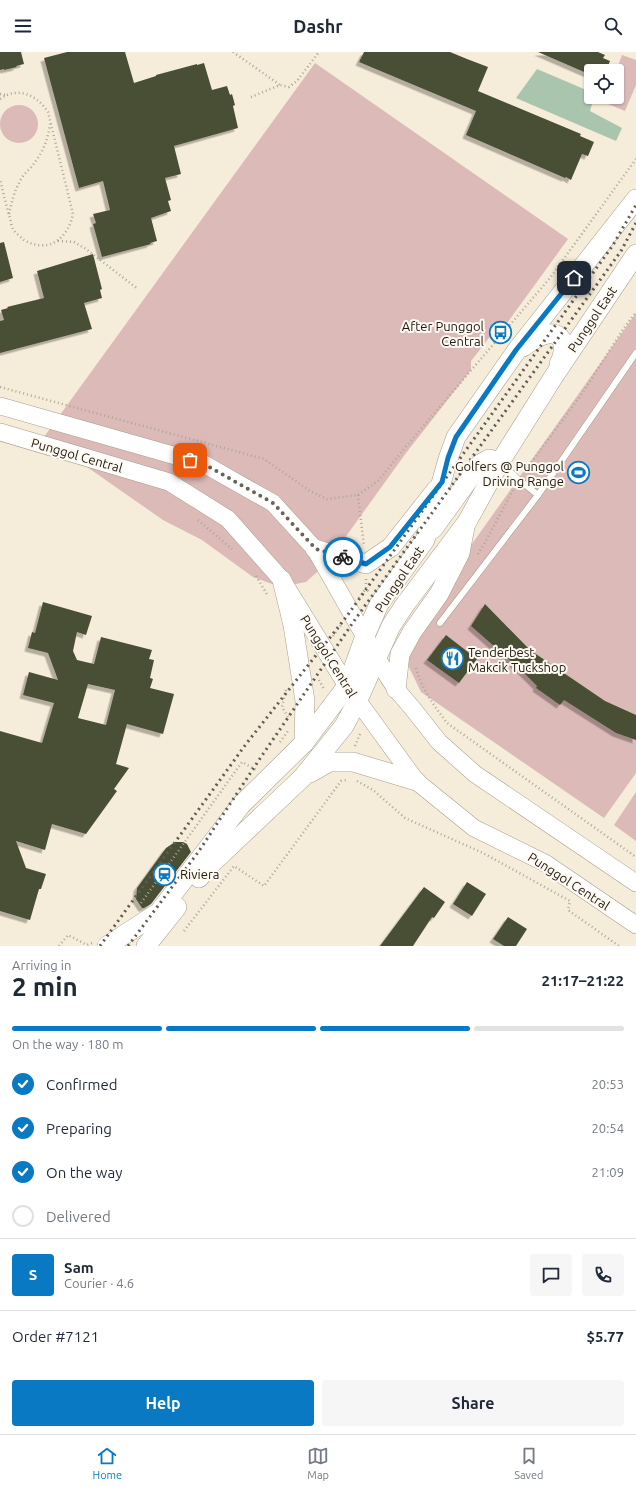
<!DOCTYPE html>
<html lang="en">
<head>
<meta charset="utf-8">
<style>
	body { margin:0; font-family:Ubuntu,sans-serif; background:#f6f6f7; color:#1f2937; height:100vh; display:flex; flex-direction:column; font-size:15px; white-space:nowrap }
	* { box-sizing:border-box; margin:0 }
	p { font-size:13px; color:#747a83 }
	.icon { flex:none; width:22px; height:22px; fill:none; stroke:currentColor; stroke-width:2; stroke-linecap:round; stroke-linejoin:round }
	.map { position:relative; height:894px; overflow:hidden }
	.panel { display:flex; flex-direction:column; background:#fff; flex:1 }
	.panel>* { flex:none }
	.buttons { position:absolute; left:584px; top:12px; display:grid; gap:8px }
	.buttons a { display:grid; place-items:center; width:40px; height:40px; border-radius:4px; background:#fff; box-shadow:0 1px 3px #0004; font-size:20px }
	.pin { position:absolute; display:grid; place-items:center; width:34px; height:34px; color:#fff; margin:-17px; border-radius:8px; box-shadow:0 2px 6px #0006 }
	.courier { position:absolute; display:grid; place-items:center; width:40px; height:40px; margin:-20px; border:3px solid #0979c3; border-radius:50%; background:#fff; color:#222; box-shadow:0 1px 5px #0007 }
	.summary em { font-style:normal; font-weight:700 }
	.summary div { display:flex; flex-direction:column-reverse }
	.summary { display:flex; align-items:center; justify-content:space-between; height:68px; padding:0 12px }
	h1 { font-size:26px; font-weight:700; line-height:30px }
	.bar { display:grid; grid-template-columns:repeat(4,1fr); gap:6px 4px; align-content:center; height:48px; padding:0 12px }
	.bar i { height:5px; border-radius:3px; background:#e0e1e3 }
	.bar .active { background:#0979c3 }
	.bar p { grid-column:span 4 }
	.line { display:flex; align-items:center; gap:10px; padding:0 12px; border-top:1px solid #e0e1e3 }
	.line div { flex:1 }
	.round { display:grid; place-items:center; flex:none; width:42px; height:42px; border-radius:4px; background:#f6f6f7 }
	ol { padding:0 12px; list-style:none }
	li { display:flex; align-items:center; gap:12px; height:44px }
	li p { margin-inline-start:auto }
	li .icon { padding:4px; border-radius:50%; background:#0979c3; color:#fff; stroke-width:4 }
	li:last-child { color:#747a83 }
	li i { width:22px; height:22px; border:2px solid #e0e1e3; border-radius:50% }
	.action { display:flex; gap:8px; margin-top:auto; padding:8px 12px }
	.action a { flex:1; height:46px; border-radius:4px; background:#0979c3; color:#fff; font-size:16px; font-weight:700; line-height:46px; text-align:center }
	.action a+a { background:#f6f6f7; color:#1f2937 }
	header { display:flex; justify-content:space-between; align-items:center; height:52px; padding:0 12px; background:#fff; font-size:18px; font-weight:700 }
	.menu { display:flex; justify-content:space-around; align-items:center; height:56px; border-top:1px solid #e0e1e3; background:#fff; font-size:11px; color:#747a83 }
	.menu a { display:grid; justify-items:center; gap:2px }
	.menu .active { color:#0979c3 }
	.map>svg:first-child { display:block }
</style>
</head>
<body>
<header><svg class="icon" aria-label="menu" viewBox="0 0 24 24"><path d="M4 6h16M4 12h16M4 18h16"/></svg>Dashr<svg class="icon" aria-label="search" viewBox="0 0 24 24"><circle cx="10" cy="10" r="6"/><path d="M15 15l6 6"/></svg></header>
<div class="map">
<svg width="636" height="894" viewBox="0 0 636 894">
	<defs>
		<filter id="shadow"><feDropShadow dx="-3.5" dy="3.5" stdDeviation="0" flood-color="#0004"/></filter>
	</defs>
	<rect width="100%" height="100%" fill="#f5ecd9"/>
	<g fill="#dbbab8">
		<path d="M622,3L636,8V33L625,59L603,50L605,45H617V19H616Z"/>
		<path d="M315,11L568,187L505,274L496,277L471,309V318L406,401L326,512L306,530L280,535L253,525L202,488L163,468L44,385Z"/>
		<circle cx="19" cy="72" r="19"/>
		<path d="M636,261V721L604,766L421,640L406,609L408,582Z"/>
		<path d="M636,740V789L614,773Z"/>
	</g>
	<path fill="#a9c5ae" d="M537,17L591,40V45H594L590,59L622,76L616,89L516,46Z"/>
	<g fill="#4a5034" fill-rule="evenodd" filter="url(#shadow)">
		<path d="M0,0H21L24,12L16,14L17,15L4,18V17L0,18Z"/>
		<path d="M67,0H125L134,31L156,24V23L197,12V13L204,11L212,38L227,34L230,43L232,42L235,53L233,54L238,76L174,94L181,122L165,126L171,148L168,149L171,159L151,166L157,189L150,191L151,192L102,205L93,172L96,171L93,162L110,158L103,129L79,136L44,6Z"/>
		<path d="M364,0H450L467,7L488,15L478,39L581,82L580,84L594,90L588,104L582,102L571,128L566,125L565,126L466,83L476,59L359,10Z"/>
		<path d="M538,0H598L605,3L603,6L610,9L606,19H591V23Z"/>
		<path d="M4,190L13,226L0,230V191Z"/>
		<path d="M93,202L102,237L100,238L102,246L84,251L92,277L0,301V269L4,268L1,258L8,256L7,255L44,246L37,219Z"/>
		<path d="M43,550L92,564L86,583L77,580L73,599L77,608L94,612L101,585L152,598L149,607L154,608L150,626L153,627L150,636L174,642L163,682L127,672L116,712L129,716L114,737L117,739L86,782L52,772L45,798L16,789L26,816L46,822L41,837H39L30,868L0,859V679L42,691L54,651L23,643L29,620L58,628L48,601L28,596L32,580L35,581ZM88,632L115,638L106,673L78,666Z"/>
		<path d="M485,552L530,598L605,649L636,663V688L616,681L564,648L560,653L536,636L537,634L521,618L471,574Z"/>
		<path d="M446,583L477,607L459,631L427,608Z"/>
		<path d="M175,790H183L187,792L191,800L151,852L144,856H142L136,847L137,836L166,796Z"/>
		<path d="M467,830L486,842L472,864L453,852Z"/>
		<path d="M424,835L445,850L434,866L432,865L413,894H380Z"/>
		<path d="M508,865L527,877L516,894H504L493,887Z"/>
	</g>
	<g fill="none" stroke-linecap="round" stroke-linejoin="round">
		<defs>
			<g id="service">
				<path d="M501,412L518,427L538,443"/>
				<path d="M440,571L538,443L636,301"/>
			</g>
			<g id="secondary">
				<path d="M0,354L204,412L273,451L315,497L385,620L396,637L413,657L439,690L475,722L636,831"/>
				<path d="M0,380L169,430L228,467L282,528L347,634L416,729L474,776L545,811L636,873"/>
			</g>
			<g id="primary">
				<path d="M523,295C530,290 539,283 548,282C567,280 565,301 559,312"/>
				<path d="M433,477L480,412L489,407L500,410"/>
				<path d="M315,497L366,512L391,495L436,438"/>
				<path d="M282,528L293,573L305,649L304,691"/>
				<path d="M396,637L400,602L412,580L439,542L460,501L465,475"/>
				<path d="M310,721L329,710H353L416,729"/>
				<path d="M199,826L209,814L302,726L344,674L358,648L391,574L404,554L467,470L500,410L554,324L636,202"/>
				<path d="M107,894L159,860L241,753L304,691L347,634L365,584L379,552L425,488L448,407L456,385L517,298L636,147"/>
				<path d="M146,894L177,855"/>
			</g>
		</defs>
		<use href="#service" stroke="#a79f8d" stroke-width="7"/>
		<use href="#secondary" stroke="#a79f8d" stroke-width="18"/>
		<use href="#primary" stroke="#a79f8d" stroke-width="20"/>
		<g stroke="#ada697" stroke-width="2.5" stroke-dasharray="1 3" stroke-linecap="butt">
			<path d="M233,0L280,33"/>
			<path d="M0,42L6,43"/>
			<path d="M251,45L280,33L289,35L297,29L319,0"/>
			<path d="M0,47C18,34 37,43 48,60L73,162C68,187 48,202 24,188C21,185 15,181 13,177C11,174 11,169 10,166C6,153 3,140 0,127"/>
			<path d="M9,162C12,149 15,136 23,124C27,119 32,115 35,110C44,98 48,86 50,72"/>
			<path d="M58,189L74,190L86,197L138,237"/>
			<path d="M0,335L264,407L310,439L327,447L358,443L379,428L403,398L550,226L636,107"/>
			<path d="M524,420L579,346L624,276L636,260"/>
			<path d="M358,443L364,494"/>
			<path d="M198,468L232,497"/>
			<path d="M478,502L488,485L514,436"/>
			<path d="M256,524L268,544"/>
			<path d="M366,527V536L369,540"/>
			<path d="M359,546L366,536"/>
			<path d="M333,584L341,573"/>
			<path d="M416,616C421,636 435,655 447,671L636,805"/>
			<path d="M319,628L324,637"/>
			<path d="M286,638L282,655L288,665"/>
			<path d="M280,690L288,679"/>
			<path d="M355,694L360,682"/>
			<path d="M357,729L373,738L405,766L483,801L570,849L568,858L619,894"/>
			<path d="M141,851L242,710L256,718"/>
			<path d="M184,879L234,814L264,834L341,729L347,728"/>
			<path d="M59,894L68,883L87,893L92,891"/>
		</g>
		<use href="#service" stroke="#fff" stroke-width="6"/>
		<use href="#secondary" stroke="#fff" stroke-width="17"/>
		<use href="#primary" stroke="#fff" stroke-width="19"/>
		<g stroke="#615b51" stroke-width="3" stroke-dasharray="2 4" stroke-linecap="butt">
			<path d="M100,894L246,692L347,564L613,193L636,153"/>
			<path d="M128,894L199,799L259,708L354,569L621,199L636,171"/>
		</g>
	</g>
	<g fill="none" stroke-linecap="round" stroke-linejoin="round">
		<path stroke="#696458" stroke-width="4" stroke-dasharray="0 7.2" d="M190,408L204,412L273,451L316,497L343,505"/>
		<path stroke="#0979c3" stroke-width="5" d="M343,505L366,512L390,495L442,430L448,406L456,385L516,298L574,226"/>
	</g>
	<defs>
		<symbol id="bus-ring" viewBox="-11 -11 22 22"><circle r="9.5" fill="#fefaf2" stroke="#0979c3" stroke-width="1.5"/><path d="M-5-6H5V4H4V6H2V4H-2V6H-4V4H-5ZM-3.5-4V0h7V-4ZM-3.5 1.2v1.5H-2V1.2ZM2 1.2v1.5H3.5V1.2Z" fill="#0979c3"/></symbol>
		<symbol id="stadium-ring" viewBox="-11 -11 22 22"><circle r="9.5" fill="#fefaf2" stroke="#0979c3" stroke-width="1.5"/><path d="M0-5a6.5 5 0 1 0 0 10a6.5 5 0 1 0 0-10ZM-3.5-1.8h7v3.6h-7Z" fill="#0979c3"/></symbol>
		<symbol id="restaurant-ring" viewBox="-11 -11 22 22"><circle r="9.5" fill="#fefaf2" stroke="#0979c3" stroke-width="1.5"/><path d="M-5-6h1v4h1v-4h1v4h1v-4h1v5L-1.5 .5V6h-2V.5L-5-1ZM5-6V6H3V1.5H1.5Q1.5-4 5-6Z" fill="#0979c3"/></symbol>
		<symbol id="station-ring" viewBox="-11 -11 22 22"><circle r="9.5" fill="#fefaf2" stroke="#0979c3" stroke-width="1.5"/><path d="M-3-6H3Q5-6 5-4V2Q5 4 3 4L4.5 6H3L1.5 4h-3L-3 6H-4.5L-3 4Q-5 4-5 2V-4Q-5-6-3-6ZM-3.5-4v3h7v-3ZM-3.5 1v1.5H-2V1ZM2 1v1.5H3.5V1Z" fill="#0979c3"/></symbol>
	</defs>
	<g fill-rule="evenodd">
		<use href="#bus-ring" x="488" y="268" width="25" height="25"/>
		<use href="#stadium-ring" x="566" y="408" width="25" height="25"/>
		<use href="#restaurant-ring" x="440" y="594" width="25" height="25"/>
		<use href="#station-ring" x="152" y="810" width="25" height="25"/>
	</g>
	<g text-anchor="middle" stroke-width="4" stroke-linejoin="round" paint-order="stroke">
		<g font-size="13" fill="#1e1a13" stroke="#fefaf2">
			<text transform="translate(592 267) rotate(-56)" y="5">Punggol East</text>
			<text transform="translate(77 403) rotate(16)" y="5">Punggol Central</text>
			<text transform="translate(399 527) rotate(-56)" y="5">Punggol East</text>
			<text transform="translate(329 604) rotate(58)" y="5">Punggol Central</text>
			<text transform="translate(569 829) rotate(33)" y="5">Punggol Central</text>
		</g>
		<g font-size="13" fill="#1e1a13" stroke="#fefaf2" text-anchor="end">
			<text x="484" y="279">After Punggol<tspan x="484" dy="15">Central</tspan></text>
			<text x="564" y="419">Golfers @ Punggol<tspan x="564" dy="15">Driving Range</tspan></text>
			<text x="468" y="605" text-anchor="start">Tenderbest<tspan x="468" dy="15">Makcik Tuckshop</tspan></text>
			<text x="180" y="827" text-anchor="start">Riviera</text>
		</g>
	</g>
</svg>
<div class="buttons">
<a><svg class="icon" aria-label="locate" viewBox="0 0 24 24"><circle cx="12" cy="12" r="6"/><path d="M12 2v4M12 18v4M2 12h4M18 12h4"/></svg></a>
</div>
<div class="pin" style="left:190px;top:408px;background:#ea580c"><svg class="icon" aria-label="bag" viewBox="0 0 24 24"><path d="M5 8h14l-1 12H6zM9 8a3 3 0 0 1 6 0"/></svg></div>
<div class="pin" style="left:574px;top:226px;background:#1f2937"><svg class="icon" aria-label="home" viewBox="0 0 24 24"><path d="M3 11l9-7 9 7M6 9v11h12V9"/></svg></div>
<div class="courier" style="left:343px;top:505px"><svg class="icon" aria-label="bike" viewBox="0 0 24 24"><circle cx="6" cy="16" r="4"/><circle cx="18" cy="16" r="4"/><path d="M6 16l4-8h5l3 8M10 8l3 8H6M13 5h3"/></svg></div>
</div>
<section class="panel">
<div class="summary"><div><h1>2 min</h1><p>Arriving in</p></div><em>21:17–21:22</em></div>
<div class="bar"><i class="active"></i><i class="active"></i><i class="active"></i><i></i><p>On the way · 180 m</p></div>
<ol>
<li><svg class="icon" aria-label="check" viewBox="0 0 24 24"><path d="M5 12l5 5 9-10"/></svg>Confirmed<p>20:53</p></li>
<li><svg class="icon" aria-label="check" viewBox="0 0 24 24"><path d="M5 12l5 5 9-10"/></svg>Preparing<p>20:54</p></li>
<li><svg class="icon" aria-label="check" viewBox="0 0 24 24"><path d="M5 12l5 5 9-10"/></svg>On the way<p>21:09</p></li>
<li><i></i>Delivered</li>
</ol>
<div class="line" style="height:72px"><b class="round" style="background:#0979c3;color:#fff">S</b><div><b>Sam</b><p>Courier · 4.6</p></div><a class="round"><svg class="icon" aria-label="chat" viewBox="0 0 24 24"><path d="M4 5h16v11H9l-5 4z"/></svg></a><a class="round"><svg class="icon" aria-label="phone" viewBox="0 0 24 24"><path d="M5 4h4l2 5-3 2q2 4 5 5l2-3 5 2v4C11 20 4 13 5 4z"/></svg></a></div>
<div class="line" style="height:52px"><div>Order #7121</div><b>$5.77</b></div>
<div class="action"><a>Help</a><a>Share</a></div>
</section>
<nav class="menu">
<a class="active"><svg class="icon" aria-label="home" viewBox="0 0 24 24"><path d="M3 11l9-7 9 7M6 9v11h12V9"/></svg>Home</a>
<a><svg class="icon" aria-label="map" viewBox="0 0 24 24"><path d="M3 6l6-2 6 2 6-2v14l-6 2-6-2-6 2zM9 4v14M15 6v14"/></svg>Map</a>
<a><svg class="icon" aria-label="saved" viewBox="0 0 24 24"><path d="M7 4h10v16l-5-4-5 4z"/></svg>Saved</a>
</nav>
</body>
</html>
